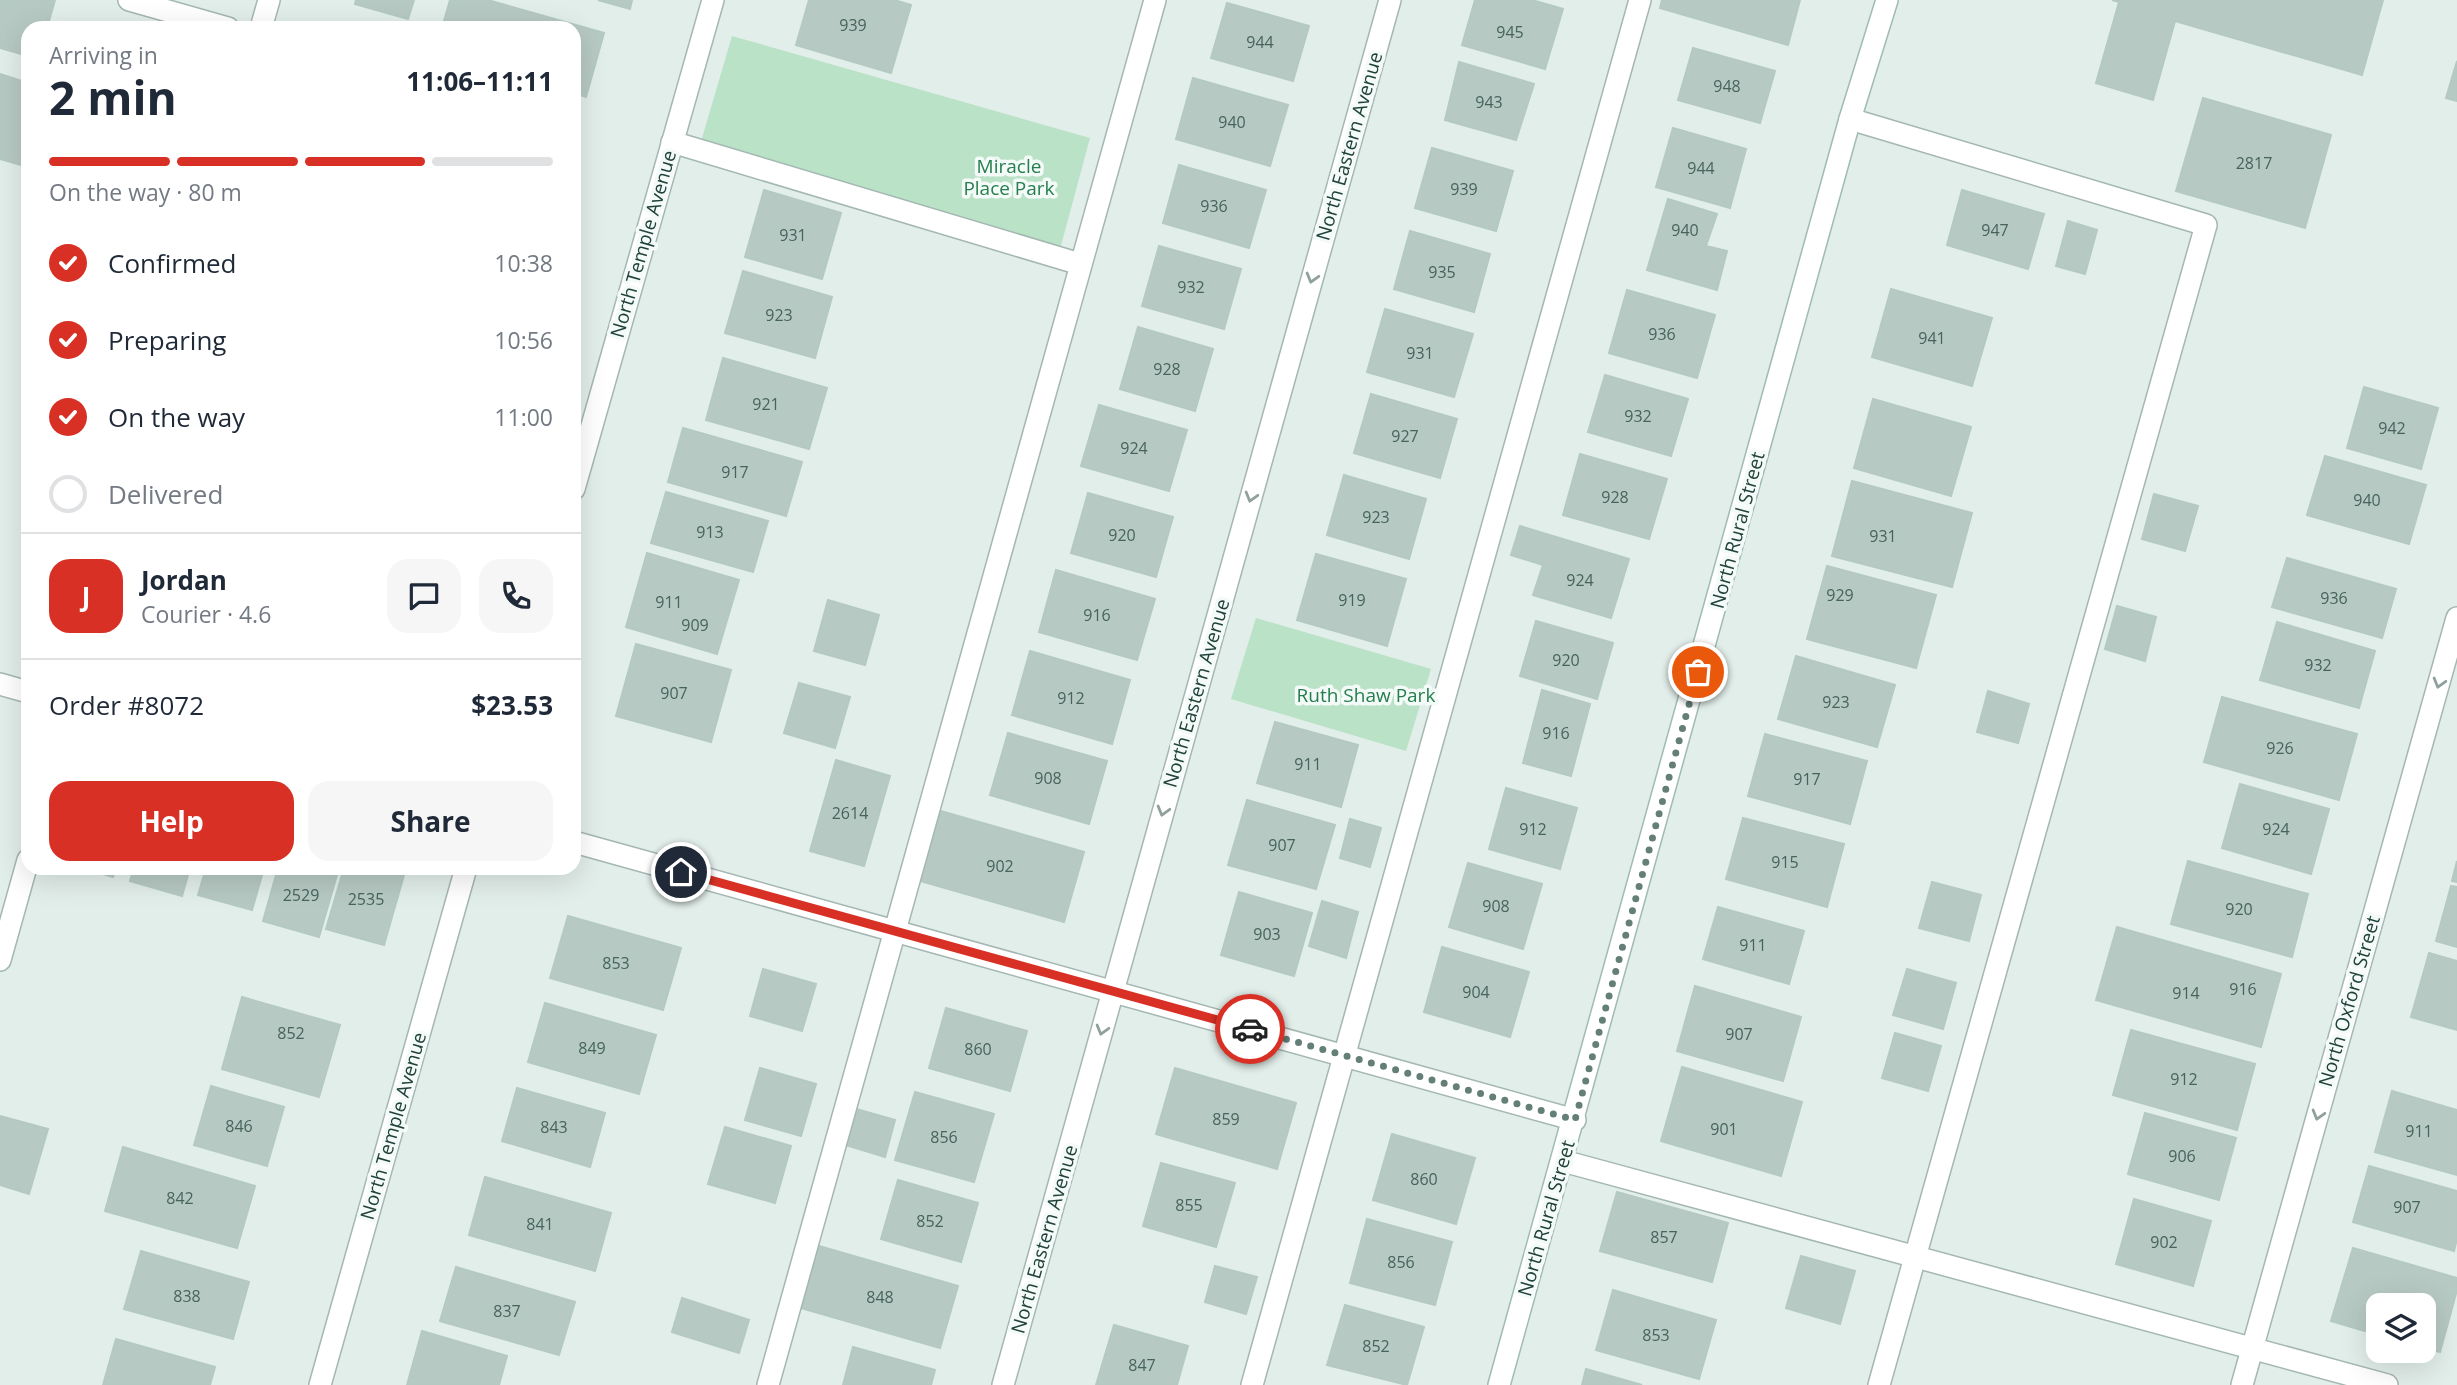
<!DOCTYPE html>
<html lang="en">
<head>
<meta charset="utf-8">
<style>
	body { margin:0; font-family:"Open Sans",sans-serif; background:#f6f6f7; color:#1f2937; height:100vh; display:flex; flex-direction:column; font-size:26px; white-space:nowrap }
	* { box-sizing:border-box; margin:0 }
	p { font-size:23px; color:#747a83 }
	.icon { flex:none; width:38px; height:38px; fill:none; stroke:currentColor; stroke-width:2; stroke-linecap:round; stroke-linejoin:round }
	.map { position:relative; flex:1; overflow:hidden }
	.panel { position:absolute; left:21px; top:21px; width:560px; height:854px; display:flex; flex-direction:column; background:#fff; border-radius:21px; box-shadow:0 7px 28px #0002 }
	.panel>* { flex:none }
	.tools { position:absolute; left:2366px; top:1293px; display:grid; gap:14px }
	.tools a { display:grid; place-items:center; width:70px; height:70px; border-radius:14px; background:#fff; box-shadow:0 7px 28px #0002; font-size:35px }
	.pin { position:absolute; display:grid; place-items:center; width:60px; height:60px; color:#fff; margin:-30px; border:4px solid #fff; border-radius:50%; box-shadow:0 2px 7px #0007 }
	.courier { position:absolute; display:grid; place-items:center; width:70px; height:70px; margin:-35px; border:5px solid #d93025; border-radius:50%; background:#fff; color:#222; box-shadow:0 2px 9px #0007 }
	.headline em { font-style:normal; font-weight:700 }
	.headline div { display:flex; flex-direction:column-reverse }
	.headline { display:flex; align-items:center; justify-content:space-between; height:119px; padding:0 28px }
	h1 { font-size:46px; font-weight:700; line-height:52px }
	.bar { display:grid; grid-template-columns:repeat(4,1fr); gap:10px 7px; align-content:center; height:84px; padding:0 28px }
	.bar i { height:9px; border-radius:5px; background:#e0e1e3 }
	.bar .on { background:#d93025 }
	.bar p { grid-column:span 4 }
	.line { display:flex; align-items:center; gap:18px; padding:0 28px; border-top:2px solid #e0e1e3 }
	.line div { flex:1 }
	.round { display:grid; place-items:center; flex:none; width:74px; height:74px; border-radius:21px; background:#f6f6f7 }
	ol { padding:0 28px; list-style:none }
	li { display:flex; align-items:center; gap:21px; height:77px }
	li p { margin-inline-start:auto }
	li .icon { padding:7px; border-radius:50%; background:#d93025; color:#fff; stroke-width:4 }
	li:last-child { color:#747a83 }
	li i { width:38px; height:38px; border:4px solid #e0e1e3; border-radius:50% }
	.button { display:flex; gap:14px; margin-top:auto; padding:14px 28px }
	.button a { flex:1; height:80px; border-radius:21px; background:#d93025; color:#fff; font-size:28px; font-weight:700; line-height:80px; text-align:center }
	.button a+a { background:#f6f6f7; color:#1f2937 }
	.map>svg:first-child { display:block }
</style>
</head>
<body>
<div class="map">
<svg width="2457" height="1385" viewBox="0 0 2457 1385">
	<rect width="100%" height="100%" fill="#e2eeea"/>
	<g fill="#b9e2c6">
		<path d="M732,36L1090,138L1059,253L700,145Z"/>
		<path d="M1256,618L1431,669L1406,751L1231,699Z"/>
	</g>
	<g fill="#b7c9c3" stroke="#b4c9c1" stroke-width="2">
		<path d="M0,0H55L47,28H28V56L0,48Z"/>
		<path d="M356,0H414L408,19L355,4Z"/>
		<path d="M450,0H488L604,33L586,97L574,93V28H442Z"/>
		<path d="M598,0H632L630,9Z"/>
		<path d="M809,0H894L911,5L891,73L796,45Z"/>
		<path d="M1475,0H1532L1563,9L1545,69L1462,45Z"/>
		<path d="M1662,0H1800L1788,45L1660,8Z"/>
		<path d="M2112,0H2383L2362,75L2175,21L2153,100L2096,83L2119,2Z"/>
		<path d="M1227,3L1309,26L1293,81L1211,58Z"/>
		<path d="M1693,48L1775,71L1760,123L1678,100Z"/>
		<path d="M2457,61V101L2446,98Z"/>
		<path d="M1459,62L1534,84L1516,140L1445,120Z"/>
		<path d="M0,74L28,83V167L0,159Z"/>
		<path d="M1193,78L1288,105L1270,166L1176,139Z"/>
		<path d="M2203,98L2331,135L2305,228L2176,191Z"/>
		<path d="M1673,128L1746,149L1730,208L1656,187Z"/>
		<path d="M574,133L580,135L574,158Z"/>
		<path d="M1432,148L1513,171L1496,231L1415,208Z"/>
		<path d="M1179,165L1266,190L1249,248L1163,223Z"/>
		<path d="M764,190L841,213L822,279L745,257Z"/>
		<path d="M1962,190L2044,214L2028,269L1947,245Z"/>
		<path d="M1668,199L1717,214L1706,246L1727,251L1717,290L1647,270Z"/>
		<path d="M2068,221L2097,230L2085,274L2056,266Z"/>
		<path d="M1410,231L1490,254L1474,312L1394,289Z"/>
		<path d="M1159,246L1241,269L1224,329L1142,306Z"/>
		<path d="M743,271L832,297L815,358L725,333Z"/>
		<path d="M1891,289L1992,318L1972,386L1872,357Z"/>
		<path d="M1627,290L1715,315L1697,378L1609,353Z"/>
		<path d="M1385,309L1473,334L1454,397L1367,372Z"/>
		<path d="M1138,327L1213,349L1195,411L1120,389Z"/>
		<path d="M723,358L827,388L809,449L706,420Z"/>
		<path d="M1605,375L1688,399L1671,456L1588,432Z"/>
		<path d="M2364,387L2438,408L2421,469L2347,448Z"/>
		<path d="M1371,394L1457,419L1440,478L1354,453Z"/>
		<path d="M1873,399L1971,427L1951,496L1854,468Z"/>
		<path d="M1099,405L1187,430L1169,491L1081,466Z"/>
		<path d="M683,428L802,462L786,516L668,482Z"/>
		<path d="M1580,454L1667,479L1649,539L1563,515Z"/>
		<path d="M2325,456L2426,485L2409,544L2307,515Z"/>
		<path d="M1344,475L1426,499L1409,559L1327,535Z"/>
		<path d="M1852,481L1972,513L1952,587L1832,556Z"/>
		<path d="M666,492L768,521L753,572L651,543Z"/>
		<path d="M1088,493L1173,517L1156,577L1071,553Z"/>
		<path d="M2154,494L2198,506L2185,551L2142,539Z"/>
		<path d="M1520,526L1629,559L1611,618L1533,595L1543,565L1511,555Z"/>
		<path d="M647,553L739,580L717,654L626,627Z"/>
		<path d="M1316,554L1406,579L1387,646L1297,620Z"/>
		<path d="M2287,558L2396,589L2382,638L2272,607Z"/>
		<path d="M1827,566L1936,595L1916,668L1807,639Z"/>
		<path d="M1056,570L1155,599L1137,660L1039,632Z"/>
		<path d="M828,600L879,615L865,665L814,651Z"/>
		<path d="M2117,606L2156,617L2145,661L2105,649Z"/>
		<path d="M1536,621L1613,643L1597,699L1520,676Z"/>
		<path d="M2277,622L2375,651L2359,708L2260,680Z"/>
		<path d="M636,644L731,670L711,742L616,716Z"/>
		<path d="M1030,651L1130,680L1112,744L1012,715Z"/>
		<path d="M1796,656L1895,685L1877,747L1778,719Z"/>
		<path d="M799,683L850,697L835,748L784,733Z"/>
		<path d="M1542,690L1590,704L1571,776L1523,763Z"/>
		<path d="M1988,691L2029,704L2018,743L1977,732Z"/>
		<path d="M2222,697L2357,734L2339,800L2204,762Z"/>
		<path d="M1275,722L1358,745L1341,807L1257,783Z"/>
		<path d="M1008,733L1107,761L1089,824L990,795Z"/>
		<path d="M1765,734L1867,761L1850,824L1748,796Z"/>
		<path d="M836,760L890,776L864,866L810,851Z"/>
		<path d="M2240,784L2329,809L2311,874L2222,848Z"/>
		<path d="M1506,788L1577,808L1560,869L1489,849Z"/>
		<path d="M1247,800L1335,825L1316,889L1228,865Z"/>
		<path d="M937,810L1084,852L1064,922L917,880Z"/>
		<path d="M1743,818L1844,844L1827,907L1726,879Z"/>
		<path d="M1350,819L1381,828L1370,867L1340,858Z"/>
		<path d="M2188,861L2308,894L2292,957L2171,924Z"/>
		<path d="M2457,861V882L2452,881Z"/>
		<path d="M1468,863L1542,884L1523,949L1449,927Z"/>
		<path d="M83,868H116L113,877Z"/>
		<path d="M134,868H190L182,896L130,881Z"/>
		<path d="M206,868H264L252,910L198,895Z"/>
		<path d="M278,868H339L319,937L263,921Z"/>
		<path d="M344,868H406L384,945L326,929Z"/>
		<path d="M1932,882L1981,895L1969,941L1919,928Z"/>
		<path d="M2451,886L2457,887V947L2436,941Z"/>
		<path d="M1239,892L1312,913L1294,976L1221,955Z"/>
		<path d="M1322,901L1358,912L1346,958L1309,946Z"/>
		<path d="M1718,907L1804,931L1789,984L1703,959Z"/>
		<path d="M568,916L681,948L663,1010L550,978Z"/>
		<path d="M2117,927L2281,974L2261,1047L2096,1000Z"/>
		<path d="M1442,947L1529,972L1510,1037L1424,1012Z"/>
		<path d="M2429,953L2457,961V1030L2411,1017Z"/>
		<path d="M763,969L816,984L802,1031L750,1016Z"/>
		<path d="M1907,969L1956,983L1943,1029L1893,1015Z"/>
		<path d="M1695,986L1801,1017L1783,1081L1677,1051Z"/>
		<path d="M242,997L340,1025L319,1097L222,1069Z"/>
		<path d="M545,1003L656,1035L639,1094L528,1062Z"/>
		<path d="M946,1008L1027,1031L1010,1091L929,1068Z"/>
		<path d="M2131,1030L2255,1064L2237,1130L2113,1095Z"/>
		<path d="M1895,1033L1941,1046L1928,1091L1882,1078Z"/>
		<path d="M1682,1067L1802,1102L1781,1176L1661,1141Z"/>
		<path d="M760,1068L816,1084L801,1136L745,1120Z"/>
		<path d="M1175,1068L1296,1103L1277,1169L1156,1134Z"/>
		<path d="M211,1086L284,1107L267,1166L194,1145Z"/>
		<path d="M517,1088L605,1113L590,1167L502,1141Z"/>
		<path d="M2392,1091L2457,1110V1175L2375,1152Z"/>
		<path d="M915,1092L994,1114L974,1182L895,1160Z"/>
		<path d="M856,1109L895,1120L885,1157L846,1145Z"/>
		<path d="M2145,1113L2236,1138L2219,1200L2128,1174Z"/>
		<path d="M0,1116L48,1129L29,1194L0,1185Z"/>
		<path d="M725,1127L791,1146L775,1203L708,1184Z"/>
		<path d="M1392,1134L1475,1158L1456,1224L1373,1200Z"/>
		<path d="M123,1147L255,1186L237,1248L105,1211Z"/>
		<path d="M1161,1163L1235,1183L1216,1247L1143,1226Z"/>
		<path d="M2369,1166L2457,1191V1239L2454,1251L2353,1222Z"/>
		<path d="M485,1177L611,1213L595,1271L469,1235Z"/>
		<path d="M898,1180L978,1203L961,1262L881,1239Z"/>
		<path d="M1617,1192L1728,1223L1712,1282L1600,1251Z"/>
		<path d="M2134,1199L2211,1221L2193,1286L2116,1264Z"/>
		<path d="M1367,1219L1452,1242L1435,1305L1350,1283Z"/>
		<path d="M819,1246L958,1286L940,1348L801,1308Z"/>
		<path d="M2353,1248L2457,1278V1290L2440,1352L2424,1348V1306H2378V1335L2331,1321Z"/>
		<path d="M141,1251L249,1282L233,1339L124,1309Z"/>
		<path d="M1801,1256L1855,1271L1840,1324L1786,1308Z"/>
		<path d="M1215,1266L1257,1277L1246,1314L1205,1302Z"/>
		<path d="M456,1267L575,1302L559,1355L440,1321Z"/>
		<path d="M1613,1290L1716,1320L1699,1379L1596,1350Z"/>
		<path d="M682,1298L749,1320L739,1353L672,1332Z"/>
		<path d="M1345,1305L1424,1327L1407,1385L1327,1365Z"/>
		<path d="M1114,1325L1188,1346L1177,1385H1096Z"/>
		<path d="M422,1331L507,1356L499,1385H407Z"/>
		<path d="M116,1339L215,1367L210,1385H103Z"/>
		<path d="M853,1347L935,1370L931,1385H843Z"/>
		<path d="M1586,1369L1642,1385H1582Z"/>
	</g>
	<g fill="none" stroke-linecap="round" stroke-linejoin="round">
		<defs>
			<g id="service">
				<path d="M129,0L228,28"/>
				<path d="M261,28L269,0"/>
				<path d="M1850,119L2206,225L1879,1385"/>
				<path d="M672,142L1080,264"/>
				<path d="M0,960L28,860"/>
				<path d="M1563,1161L2387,1385"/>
				<path d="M768,1385L1155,0"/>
				<path d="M1252,1385L1640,0"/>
			</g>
			<g id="minor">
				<path d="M574,489L713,0"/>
				<path d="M0,684L28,692"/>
				<path d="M574,842L1575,1120"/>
				<path d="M320,1385L466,868"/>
				<path d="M1003,1385L1390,0"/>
				<path d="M2242,1385L2457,618"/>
			</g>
			<path id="secondary" d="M1499,1385L1850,119L1887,0"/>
		</defs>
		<use href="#service" stroke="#a4b7b2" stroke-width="24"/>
		<use href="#minor" stroke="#a4b7b2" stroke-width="24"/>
		<use href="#secondary" stroke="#9fbbb3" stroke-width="24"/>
		<use href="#service" stroke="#fff" stroke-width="21"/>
		<use href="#minor" stroke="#fff" stroke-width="21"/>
		<use href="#secondary" stroke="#fff" stroke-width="21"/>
	</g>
	<defs><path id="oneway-chevron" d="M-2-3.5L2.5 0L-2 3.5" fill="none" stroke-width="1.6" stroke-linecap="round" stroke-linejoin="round" transform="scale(1.75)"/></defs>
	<g stroke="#90a09d">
		<use href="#oneway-chevron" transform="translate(1312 278) rotate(106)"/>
		<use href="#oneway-chevron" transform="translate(1251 497) rotate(106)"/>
		<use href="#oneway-chevron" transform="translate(2439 683) rotate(106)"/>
		<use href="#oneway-chevron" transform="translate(1163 811) rotate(106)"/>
		<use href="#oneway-chevron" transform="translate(1102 1030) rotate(106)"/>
		<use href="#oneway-chevron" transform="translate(2318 1115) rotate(106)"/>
	</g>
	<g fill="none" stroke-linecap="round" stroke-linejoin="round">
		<path stroke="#647e78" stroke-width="7" stroke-dasharray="0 12.6" d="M1250,1029L1575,1120L1698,672"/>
		<path stroke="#d93025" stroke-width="9" d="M681,872L1250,1029"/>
	</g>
	<g text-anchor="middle" stroke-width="7" stroke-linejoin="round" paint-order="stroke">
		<g font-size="16" fill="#46645d">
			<text x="853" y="31">939</text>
			<text x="1510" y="38">945</text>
			<text x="1260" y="48">944</text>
			<text x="1727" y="92">948</text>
			<text x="1489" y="108">943</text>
			<text x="1232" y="128">940</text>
			<text x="2254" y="169">2817</text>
			<text x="1701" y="174">944</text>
			<text x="1464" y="195">939</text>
			<text x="1214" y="212">936</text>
			<text x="1685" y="236">940</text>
			<text x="1995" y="236">947</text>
			<text x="793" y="241">931</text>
			<text x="1442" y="278">935</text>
			<text x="1191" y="293">932</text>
			<text x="779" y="321">923</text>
			<text x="1662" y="340">936</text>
			<text x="1932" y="344">941</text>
			<text x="1420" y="359">931</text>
			<text x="1167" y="375">928</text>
			<text x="766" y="410">921</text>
			<text x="1638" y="422">932</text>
			<text x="2392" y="434">942</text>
			<text x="1405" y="442">927</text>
			<text x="1134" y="454">924</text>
			<text x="735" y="478">917</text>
			<text x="1615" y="503">928</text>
			<text x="2367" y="506">940</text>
			<text x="1376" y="523">923</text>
			<text x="710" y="538">913</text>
			<text x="1122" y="541">920</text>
			<text x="1883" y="542">931</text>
			<text x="1580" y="586">924</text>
			<text x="1840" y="601">929</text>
			<text x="2334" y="604">936</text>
			<text x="1352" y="606">919</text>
			<text x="669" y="608">911</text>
			<text x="1097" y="621">916</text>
			<text x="695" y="631">909</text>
			<text x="1566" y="666">920</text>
			<text x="2318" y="671">932</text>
			<text x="674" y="699">907</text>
			<text x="1071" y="704">912</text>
			<text x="1836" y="708">923</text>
			<text x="1556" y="739">916</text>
			<text x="2280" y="754">926</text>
			<text x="1308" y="770">911</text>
			<text x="1048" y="784">908</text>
			<text x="1807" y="785">917</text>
			<text x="850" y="819">2614</text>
			<text x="1533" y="835">912</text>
			<text x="2276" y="835">924</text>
			<text x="1282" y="851">907</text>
			<text x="1785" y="868">915</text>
			<text x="1000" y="872">902</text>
			<text x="301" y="901">2529</text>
			<text x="366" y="905">2535</text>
			<text x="1496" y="912">908</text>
			<text x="2239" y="915">920</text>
			<text x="1267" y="940">903</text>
			<text x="1753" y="951">911</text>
			<text x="616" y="969">853</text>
			<text x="2243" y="995">916</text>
			<text x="1476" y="998">904</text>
			<text x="2186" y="999">914</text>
			<text x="291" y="1039">852</text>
			<text x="1739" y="1040">907</text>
			<text x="592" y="1054">849</text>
			<text x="978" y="1055">860</text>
			<text x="2184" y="1085">912</text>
			<text x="1226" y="1125">859</text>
			<text x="239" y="1132">846</text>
			<text x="554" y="1133">843</text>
			<text x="1724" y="1135">901</text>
			<text x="2419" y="1137">911</text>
			<text x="944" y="1143">856</text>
			<text x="2182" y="1162">906</text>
			<text x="1424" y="1185">860</text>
			<text x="180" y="1204">842</text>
			<text x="1189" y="1211">855</text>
			<text x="2407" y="1213">907</text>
			<text x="930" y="1227">852</text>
			<text x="540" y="1230">841</text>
			<text x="1664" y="1243">857</text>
			<text x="2164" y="1248">902</text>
			<text x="1401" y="1268">856</text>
			<text x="187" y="1302">838</text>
			<text x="880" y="1303">848</text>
			<text x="507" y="1317">837</text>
			<text x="1656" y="1341">853</text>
			<text x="1376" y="1352">852</text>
			<text x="1142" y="1371">847</text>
		</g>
		<g font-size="19" fill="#20423b" stroke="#f4faf7">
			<text transform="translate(1349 146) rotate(-74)" y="7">North Eastern Avenue</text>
			<text transform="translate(643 244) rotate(-74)" y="7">North Temple Avenue</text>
			<text transform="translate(1737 530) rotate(-75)" y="7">North Rural Street</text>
			<text transform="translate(1196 693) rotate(-74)" y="7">North Eastern Avenue</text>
			<text transform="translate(2349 1001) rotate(-74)" y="7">North Oxford Street</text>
			<text transform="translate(393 1126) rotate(-74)" y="7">North Temple Avenue</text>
			<text transform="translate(1546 1218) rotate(-74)" y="7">North Rural Street</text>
			<text transform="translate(1044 1239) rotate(-74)" y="7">North Eastern Avenue</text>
		</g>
		<g font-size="19" fill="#257e4d" stroke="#f4faf7">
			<text x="1009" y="173">Miracle<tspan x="1009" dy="22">Place Park</tspan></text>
			<text x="1366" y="702">Ruth Shaw Park</text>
		</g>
	</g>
</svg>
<div class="tools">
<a><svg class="icon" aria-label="layers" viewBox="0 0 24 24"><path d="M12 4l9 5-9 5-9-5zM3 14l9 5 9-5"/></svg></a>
</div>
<div class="pin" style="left:1698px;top:672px;background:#ea580c"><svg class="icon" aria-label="bag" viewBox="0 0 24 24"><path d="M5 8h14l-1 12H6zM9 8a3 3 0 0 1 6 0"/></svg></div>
<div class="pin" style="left:681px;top:872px;background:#1f2937"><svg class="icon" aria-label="home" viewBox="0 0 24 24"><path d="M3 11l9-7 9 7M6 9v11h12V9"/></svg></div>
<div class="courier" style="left:1250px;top:1029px"><svg class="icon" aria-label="car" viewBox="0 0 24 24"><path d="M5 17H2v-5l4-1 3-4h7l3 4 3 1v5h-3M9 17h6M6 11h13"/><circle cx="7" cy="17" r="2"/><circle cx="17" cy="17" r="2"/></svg></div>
<section class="panel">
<div class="headline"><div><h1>2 min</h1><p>Arriving in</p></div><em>11:06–11:11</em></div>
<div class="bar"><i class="on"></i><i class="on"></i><i class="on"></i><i></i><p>On the way · 80 m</p></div>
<ol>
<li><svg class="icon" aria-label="check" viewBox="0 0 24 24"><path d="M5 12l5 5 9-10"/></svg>Confirmed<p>10:38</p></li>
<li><svg class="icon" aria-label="check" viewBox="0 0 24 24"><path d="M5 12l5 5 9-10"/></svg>Preparing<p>10:56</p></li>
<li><svg class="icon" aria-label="check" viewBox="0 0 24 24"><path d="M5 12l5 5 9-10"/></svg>On the way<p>11:00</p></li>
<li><i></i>Delivered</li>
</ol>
<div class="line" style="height:126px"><b class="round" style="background:#d93025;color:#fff">J</b><div><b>Jordan</b><p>Courier · 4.6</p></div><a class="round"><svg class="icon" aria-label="chat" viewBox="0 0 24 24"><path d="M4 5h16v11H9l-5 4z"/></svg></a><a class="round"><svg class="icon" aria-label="phone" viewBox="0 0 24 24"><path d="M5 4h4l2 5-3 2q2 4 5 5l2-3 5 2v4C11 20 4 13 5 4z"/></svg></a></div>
<div class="line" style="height:91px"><div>Order #8072</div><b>$23.53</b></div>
<div class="button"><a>Help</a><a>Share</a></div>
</section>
</div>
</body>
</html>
